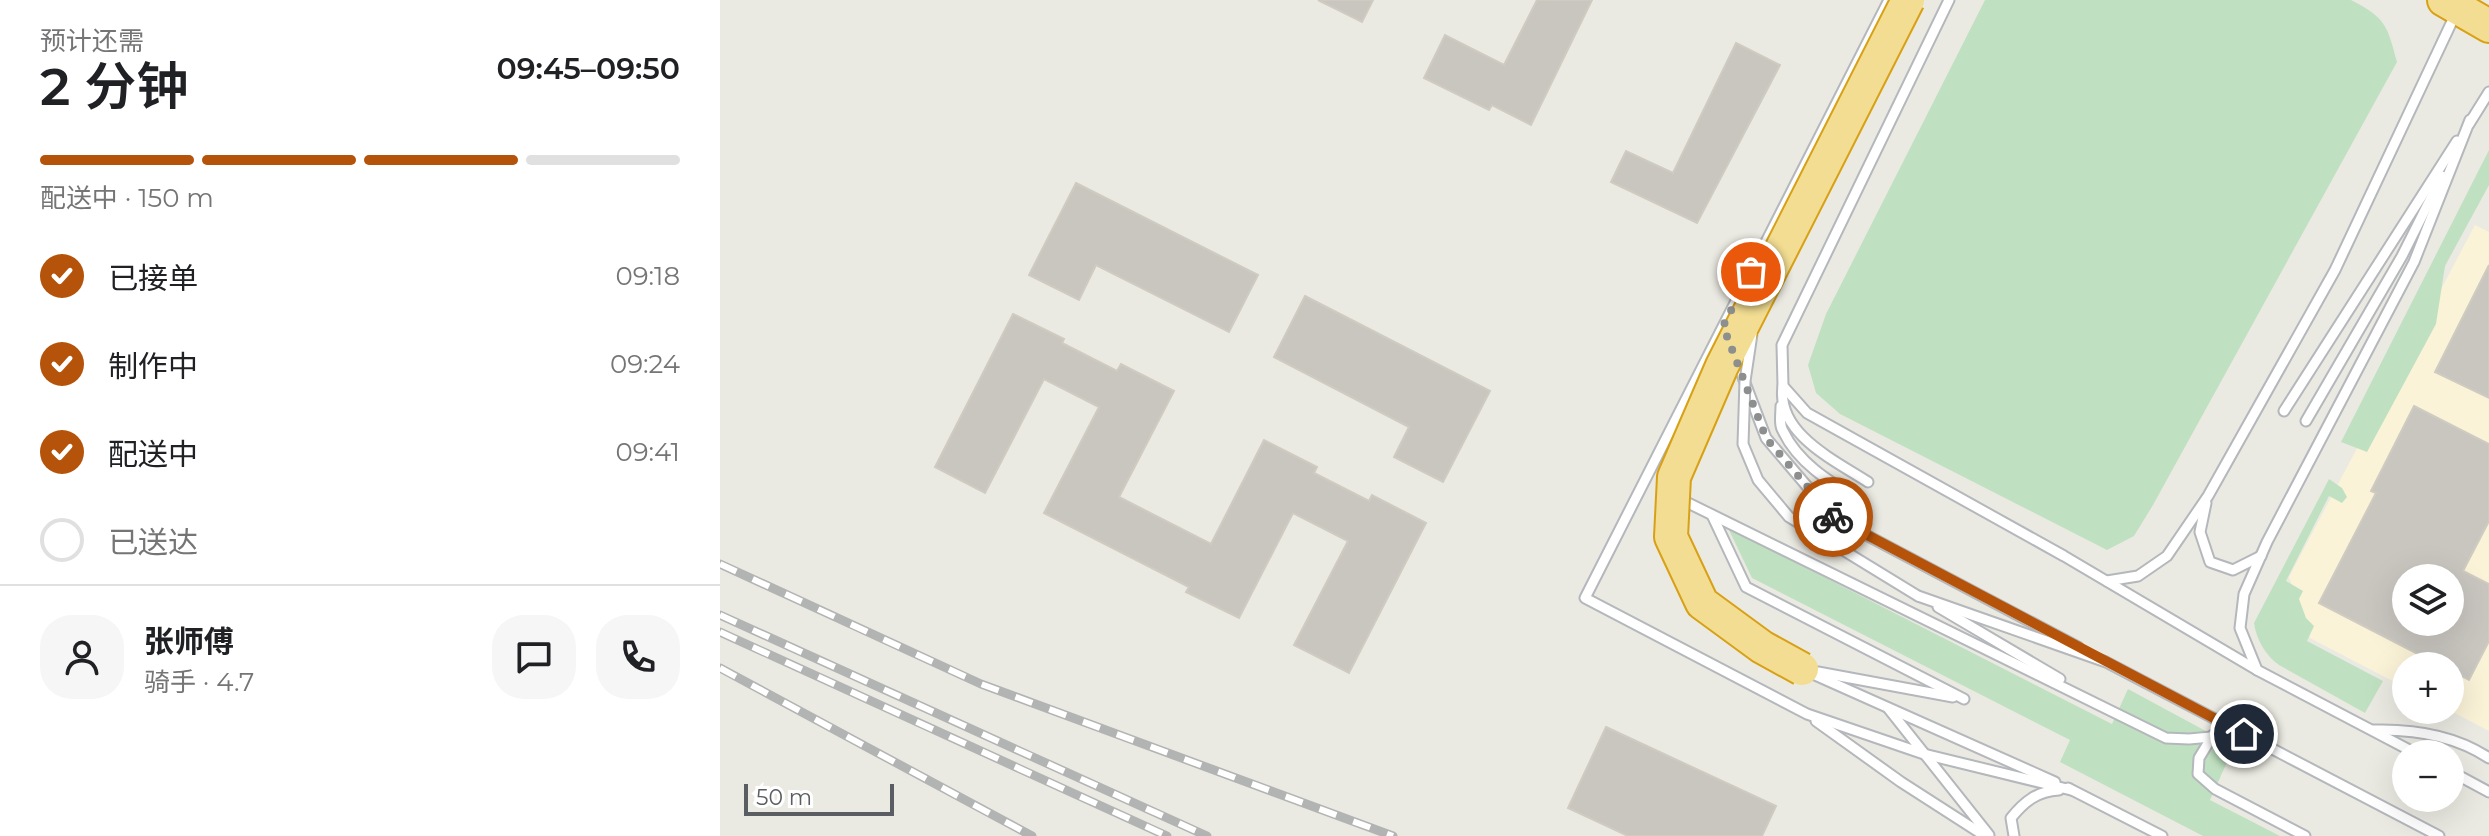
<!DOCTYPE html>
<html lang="zh">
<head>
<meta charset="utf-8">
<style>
	body { margin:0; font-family:Montserrat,"Noto Sans SC",sans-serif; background:#f6f6f6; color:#202124; height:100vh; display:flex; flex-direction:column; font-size:30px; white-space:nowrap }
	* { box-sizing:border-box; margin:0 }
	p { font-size:26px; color:#757577 }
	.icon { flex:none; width:44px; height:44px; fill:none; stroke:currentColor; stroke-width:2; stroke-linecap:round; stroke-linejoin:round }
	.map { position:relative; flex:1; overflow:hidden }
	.panel { display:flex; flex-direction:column; background:#fff; width:720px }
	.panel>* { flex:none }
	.controls { position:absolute; left:1672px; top:564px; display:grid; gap:16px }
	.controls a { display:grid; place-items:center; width:72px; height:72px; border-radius:50%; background:#fff; box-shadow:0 8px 32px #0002; font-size:40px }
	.scale { position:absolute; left:24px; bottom:20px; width:150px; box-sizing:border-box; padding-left:8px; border:4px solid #5a5d61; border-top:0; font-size:22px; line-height:28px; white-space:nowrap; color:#5a5d61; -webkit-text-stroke:6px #fff; paint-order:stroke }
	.pin { position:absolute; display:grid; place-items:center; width:68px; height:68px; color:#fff; margin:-34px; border:4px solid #fff; border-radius:50%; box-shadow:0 2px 8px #0007 }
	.courier { position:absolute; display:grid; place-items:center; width:80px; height:80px; margin:-40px; border:6px solid #b45309; border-radius:50%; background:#fff; color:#222; box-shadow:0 2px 10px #0007 }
	.overview em { font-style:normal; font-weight:600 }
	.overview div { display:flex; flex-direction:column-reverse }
	.overview { display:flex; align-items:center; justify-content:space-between; height:136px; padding:0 40px }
	h1 { font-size:52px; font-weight:600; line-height:60px }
	.bar { display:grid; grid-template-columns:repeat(4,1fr); gap:12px 8px; align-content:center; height:96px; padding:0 40px }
	.bar i { height:10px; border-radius:6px; background:#e0e0e0 }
	.bar .current { background:#b45309 }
	.bar p { grid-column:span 4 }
	.line { display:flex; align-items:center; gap:20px; padding:0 40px; border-top:2px solid #e0e0e0 }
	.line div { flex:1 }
	.round { display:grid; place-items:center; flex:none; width:84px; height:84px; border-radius:32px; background:#f6f6f6 }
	ol { padding:0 40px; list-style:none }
	li { display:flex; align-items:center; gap:24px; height:88px }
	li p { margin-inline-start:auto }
	li .icon { padding:8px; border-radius:50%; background:#b45309; color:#fff; stroke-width:4 }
	li:last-child { color:#757577 }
	li i { width:44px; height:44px; border:4px solid #e0e0e0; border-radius:50% }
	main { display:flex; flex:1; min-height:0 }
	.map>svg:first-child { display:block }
</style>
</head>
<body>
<main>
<section class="panel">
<div class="overview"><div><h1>2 分钟</h1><p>预计还需</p></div><em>09:45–09:50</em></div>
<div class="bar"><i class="current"></i><i class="current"></i><i class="current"></i><i></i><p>配送中 · 150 m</p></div>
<ol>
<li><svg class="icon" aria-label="check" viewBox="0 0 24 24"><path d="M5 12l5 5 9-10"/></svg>已接单<p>09:18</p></li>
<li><svg class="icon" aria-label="check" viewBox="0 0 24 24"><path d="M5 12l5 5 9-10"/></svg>制作中<p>09:24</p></li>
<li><svg class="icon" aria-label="check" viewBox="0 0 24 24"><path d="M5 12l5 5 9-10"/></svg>配送中<p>09:41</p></li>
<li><i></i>已送达</li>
</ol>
<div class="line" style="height:144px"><a class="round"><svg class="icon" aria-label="person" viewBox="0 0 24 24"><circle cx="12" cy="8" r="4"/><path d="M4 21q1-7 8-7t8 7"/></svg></a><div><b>张师傅</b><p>骑手 · 4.7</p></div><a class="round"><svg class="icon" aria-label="chat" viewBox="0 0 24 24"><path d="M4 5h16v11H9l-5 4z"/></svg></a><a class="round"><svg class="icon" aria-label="phone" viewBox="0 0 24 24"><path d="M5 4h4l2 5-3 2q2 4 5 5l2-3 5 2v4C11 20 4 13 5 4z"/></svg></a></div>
</section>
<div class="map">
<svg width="1769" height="836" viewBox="0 0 1769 836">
	<rect width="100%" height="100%" fill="#ebeae2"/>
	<path fill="#faf3d8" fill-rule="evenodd" d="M1755,225L1769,232V731L1729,710L1730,666H1686V688L1590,638L1569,577ZM1686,578H1730V622H1686Z"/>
	<g fill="#c0e1c1">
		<path d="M1265,0H1631C1666,18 1667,25 1677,62L1433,505L1414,536L1387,550L1120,414L1096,393L1088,365L1106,314Z"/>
		<path d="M1769,150V185L1725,266L1716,324L1647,452L1621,442Z"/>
		<path d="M1609,479L1622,488L1627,497L1622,503L1609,496L1566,581L1583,591L1579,599L1586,618L1594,626L1587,641L1663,681L1645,713L1559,665C1546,656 1536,639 1534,623Z"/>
		<path d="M1008,528L1392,724L1408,689L1521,750L1516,761L1508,760L1490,800L1560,836H1483L1340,762L1350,740L1032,578Z"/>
	</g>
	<g fill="#c9c6c0" stroke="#cfcbc1" stroke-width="2" fill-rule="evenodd">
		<path d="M598,0H653L642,22Z"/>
		<path d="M817,0H872L811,125L772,105L769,110L704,78L725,35L784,65Z"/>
		<path d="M1016,43L1060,65L977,223L891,182L906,151L953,173Z"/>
		<path d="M356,183L538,275L509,332L376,265L359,300L309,275Z"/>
		<path d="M1769,265V398L1715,372Z"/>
		<path d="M585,296L770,391L723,482L674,457L689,427L554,357Z"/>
		<path d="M293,314L344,339L342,343L397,371L401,364L454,391L399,497L491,544L544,440L597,467L594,473L649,501L652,495L706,523L629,673L574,645L628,541L573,513L519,618L466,592L469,587L324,513L379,407L324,379L265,493L215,467Z"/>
		<path d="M1694,406L1769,444V521L1743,571L1769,584V641L1749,680L1730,670V666H1721L1599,603L1656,493L1651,491ZM1686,578H1730V622H1686Z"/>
		<path d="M886,727L1056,806L1042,836H908L848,808Z"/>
	</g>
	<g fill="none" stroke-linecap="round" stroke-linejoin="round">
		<defs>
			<g id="lane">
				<path d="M1169,0L865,598L1087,714L1204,754L1351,790"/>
				<path d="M1229,0L1062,345L1063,386L1087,413L1344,556L1537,670"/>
				<path d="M1749,124L1769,92"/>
				<path d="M1016,359L1046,438L1114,518L1358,647"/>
				<path d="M1063,386C1056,433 1114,460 1148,482"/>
				<path d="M1061,406C1061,414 1059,425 1063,431C1078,463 1110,482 1138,499"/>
				<path d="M1564,411L1737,141"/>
				<path d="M1586,421L1682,256L1722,176"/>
				<path d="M960,499L1446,738L1469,739L1524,734"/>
				<path d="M1486,503L1480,532L1490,562L1513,570L1541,556"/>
				<path d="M992,515L1026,587L1244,699"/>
				<path d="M1387,581L1418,576L1447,556L1488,496L1615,270L1735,15"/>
				<path d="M1198,596L1386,662L1719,836"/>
				<path d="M1218,607L1340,679"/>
				<path d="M1086,671L1335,782"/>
				<path d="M1098,672L1233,697"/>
				<path d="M1168,708L1269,835"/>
				<path d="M1096,721L1181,782L1265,836"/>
				<path d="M1654,730C1694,729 1736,736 1769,758"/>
				<path d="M1493,735L1479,758L1478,774L1495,789L1585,836"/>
				<path d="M1697,754L1537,670L1520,628L1524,594L1547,542L1694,262L1750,120"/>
				<path d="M1730,771L1769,792"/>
				<path d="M1348,788L1442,836"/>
				<path d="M1294,836L1291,818C1304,802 1317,791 1339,790"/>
			</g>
			<path id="highway" d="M1724,0L1769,26"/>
		</defs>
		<use href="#lane" stroke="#b4b7bb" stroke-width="13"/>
		<use href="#highway" stroke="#d8a115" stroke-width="36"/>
		<use href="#lane" stroke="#fff" stroke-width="9"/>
		<use href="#highway" stroke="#f2dd92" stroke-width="32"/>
		<defs>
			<g id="rail">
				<path d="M0,564L261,684L673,836"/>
				<path d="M0,615L487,836"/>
				<path d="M0,632L447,836"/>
				<path d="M0,668L312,836"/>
			</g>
		</defs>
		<use href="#rail" stroke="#b2b3b3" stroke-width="9"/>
		<use href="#rail" stroke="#fff" stroke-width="6" stroke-dasharray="18" stroke-linecap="butt"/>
		<defs>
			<path id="lane-bridge" d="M1032,334L1025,381L1023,444L1038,480L1069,517L1198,596"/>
			<path id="highway-bridge" d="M1082,669L1042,647L982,603L951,537L954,477L1002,366L1188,0"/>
		</defs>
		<use href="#lane-bridge" stroke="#b4b7bb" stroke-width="13" stroke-linecap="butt"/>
		<use href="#highway-bridge" stroke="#d8a115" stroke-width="36" stroke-linecap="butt"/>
		<use href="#lane-bridge" stroke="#fff" stroke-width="9"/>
		<use href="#highway-bridge" stroke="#f2dd92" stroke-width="32"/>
	</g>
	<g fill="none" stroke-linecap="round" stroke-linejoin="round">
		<path stroke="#8d8e8e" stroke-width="8" stroke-dasharray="0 14.4" d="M1031,272L1003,326L1046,438L1113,517"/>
		<path stroke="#b45309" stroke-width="10" d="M1113,517L1524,734"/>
	</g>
</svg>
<div class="controls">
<a><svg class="icon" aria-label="layers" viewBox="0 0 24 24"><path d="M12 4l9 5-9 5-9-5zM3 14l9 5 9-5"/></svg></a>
<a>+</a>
<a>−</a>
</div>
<div class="scale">50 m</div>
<div class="pin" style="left:1031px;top:272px;background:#ea580c"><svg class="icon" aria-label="bag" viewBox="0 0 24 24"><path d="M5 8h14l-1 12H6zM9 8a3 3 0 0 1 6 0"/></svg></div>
<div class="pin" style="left:1524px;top:734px;background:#1f2937"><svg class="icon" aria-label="home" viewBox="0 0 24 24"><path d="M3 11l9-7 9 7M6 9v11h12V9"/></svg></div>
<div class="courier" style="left:1113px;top:517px"><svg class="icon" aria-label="bike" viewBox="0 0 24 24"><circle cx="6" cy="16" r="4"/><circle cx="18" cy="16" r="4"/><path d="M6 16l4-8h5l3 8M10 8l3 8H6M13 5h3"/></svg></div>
</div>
</main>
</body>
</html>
